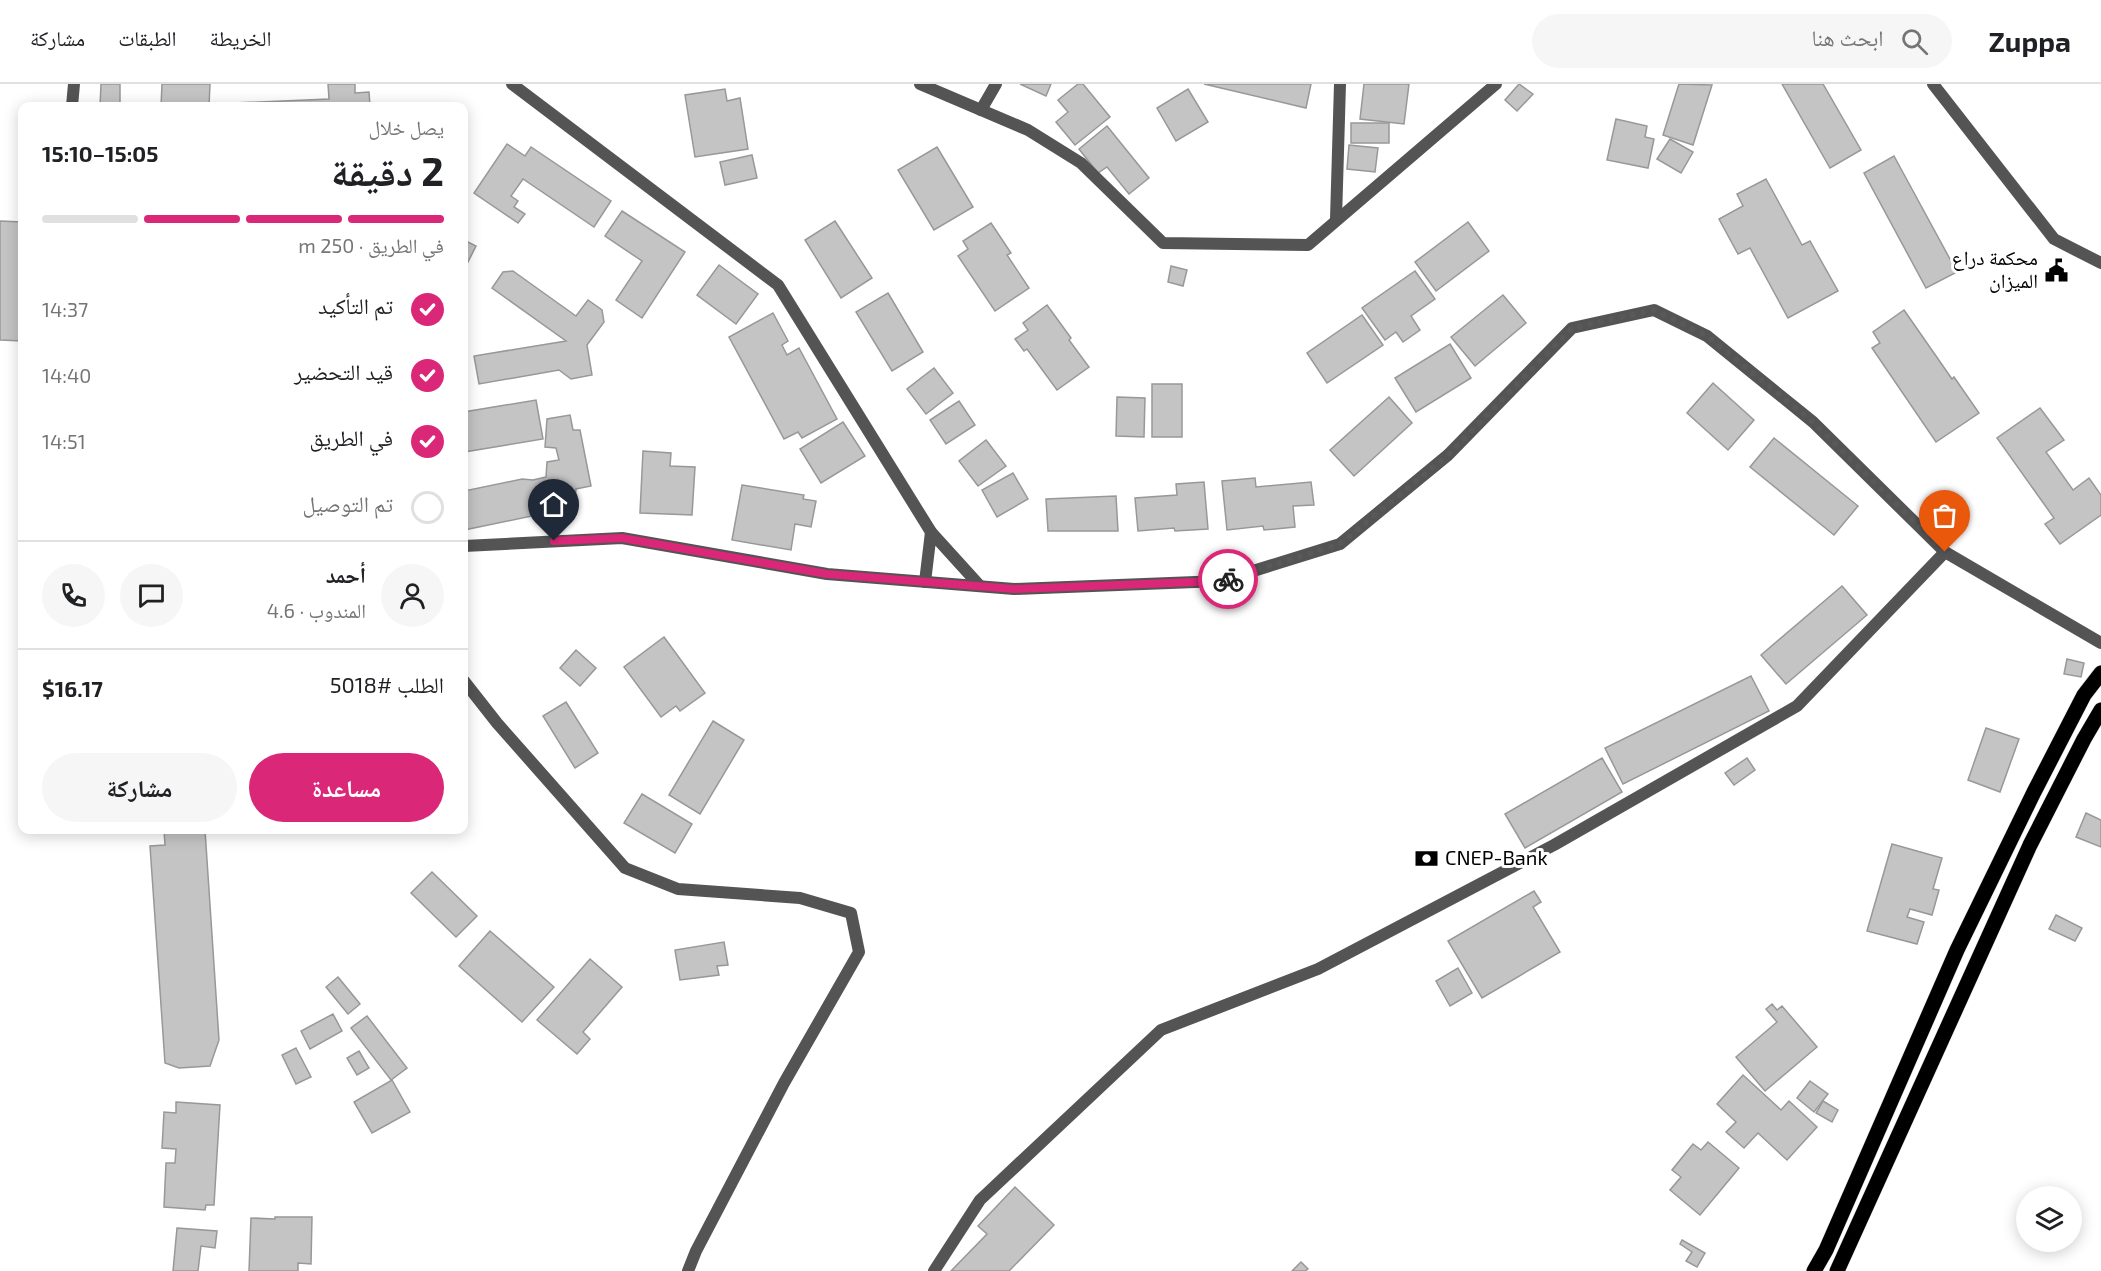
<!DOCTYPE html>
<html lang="ar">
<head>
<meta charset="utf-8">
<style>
	body { margin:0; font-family:"Exo 2","Noto Naskh Arabic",sans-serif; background:#f6f6f6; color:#202124; direction:rtl; height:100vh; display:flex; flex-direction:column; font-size:22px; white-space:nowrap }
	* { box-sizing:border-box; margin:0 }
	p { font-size:20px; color:#757577 }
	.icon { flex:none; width:33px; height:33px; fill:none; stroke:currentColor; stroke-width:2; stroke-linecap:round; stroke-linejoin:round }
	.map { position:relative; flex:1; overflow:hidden; direction:ltr }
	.sheet { position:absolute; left:18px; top:18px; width:450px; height:732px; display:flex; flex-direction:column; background:#fff; border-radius:12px; box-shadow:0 3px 15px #0003; direction:rtl }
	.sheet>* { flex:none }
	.fabs { position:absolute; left:2016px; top:1102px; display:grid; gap:12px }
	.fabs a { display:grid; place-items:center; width:66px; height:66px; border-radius:50%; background:#fff; box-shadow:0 3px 15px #0003; font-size:30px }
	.pin { position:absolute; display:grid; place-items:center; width:51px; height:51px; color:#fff; margin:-62px -26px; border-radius:50% 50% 50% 0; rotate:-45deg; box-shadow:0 0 6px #0007 }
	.pin .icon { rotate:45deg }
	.courier { position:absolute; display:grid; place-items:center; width:60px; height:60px; margin:-30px; border:4px solid #db2777; border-radius:50%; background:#fff; color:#222; box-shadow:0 2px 8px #0007 }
	.summary em { font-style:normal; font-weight:700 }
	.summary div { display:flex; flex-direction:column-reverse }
	.summary { display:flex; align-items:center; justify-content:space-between; height:102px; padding:0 24px }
	h1 { font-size:39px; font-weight:700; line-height:45px }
	.bar { display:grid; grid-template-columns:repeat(4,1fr); gap:9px 6px; align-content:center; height:72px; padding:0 24px }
	.bar i { height:8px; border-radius:4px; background:#e0e0e0 }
	.bar .current { background:#db2777 }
	.bar p { grid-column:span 4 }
	.line { display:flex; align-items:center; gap:15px; padding:0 24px; border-top:2px solid #e0e0e0 }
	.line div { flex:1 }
	.round { display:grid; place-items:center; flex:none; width:63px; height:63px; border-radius:32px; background:#f6f6f6 }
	ol { padding:0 24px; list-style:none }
	li { display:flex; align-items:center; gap:18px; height:66px }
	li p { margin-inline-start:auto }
	li .icon { padding:6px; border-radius:50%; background:#db2777; color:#fff; stroke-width:4 }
	li:last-child { color:#757577 }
	li i { width:33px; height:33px; border:3px solid #e0e0e0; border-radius:50% }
	.primary-button { display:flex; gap:12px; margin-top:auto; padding:12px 24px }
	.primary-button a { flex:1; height:69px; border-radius:36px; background:#db2777; color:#fff; font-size:24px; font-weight:700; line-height:69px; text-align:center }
	.primary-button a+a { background:#f6f6f6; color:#202124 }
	header { display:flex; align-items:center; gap:36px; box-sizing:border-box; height:84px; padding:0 30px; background:#fff; border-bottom:2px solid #e0e0e0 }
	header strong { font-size:28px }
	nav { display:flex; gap:33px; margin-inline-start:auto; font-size:21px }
	.search { width:420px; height:54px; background:#f6f6f6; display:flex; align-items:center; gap:15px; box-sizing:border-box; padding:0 21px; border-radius:33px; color:#757577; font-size:22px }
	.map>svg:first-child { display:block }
</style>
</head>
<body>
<header>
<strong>Zuppa</strong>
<div class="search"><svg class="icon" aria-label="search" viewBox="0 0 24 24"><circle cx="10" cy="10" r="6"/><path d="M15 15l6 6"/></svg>ابحث هنا</div>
<nav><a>الخريطة</a><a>الطبقات</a><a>مشاركة</a></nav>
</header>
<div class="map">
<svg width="2101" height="1187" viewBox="0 0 2101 1187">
	<rect width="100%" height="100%" fill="#fff"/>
	<g fill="#c4c4c4" stroke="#989898" stroke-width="1.5">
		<path d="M101,0H120V22H100Z"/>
		<path d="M162,0H210L209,22H161Z"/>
		<path d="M328,0H355V9L369,8L370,22H234V19L329,15Z"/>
		<path d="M1020,0H1051L1046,12Z"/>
		<path d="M1078,0H1083L1110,33L1075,61L1056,38L1068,28L1058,16Z"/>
		<path d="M1204,0H1311L1306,24Z"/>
		<path d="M1364,0H1409L1404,40L1360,35Z"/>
		<path d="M1519,0L1533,10L1517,27L1505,16Z"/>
		<path d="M1679,0L1712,1L1693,61L1663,51Z"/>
		<path d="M1782,0H1823L1861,66L1830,84Z"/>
		<path d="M725,5L727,17L740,14L748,65L695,73L685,11Z"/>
		<path d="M1188,5L1208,38L1176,57L1157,24Z"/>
		<path d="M1616,35L1647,42L1645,53L1654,55L1648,84L1607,76Z"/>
		<rect x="1351" y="39" width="38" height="20"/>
		<path d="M1107,42L1149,94L1129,110L1107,83L1098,89L1079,65Z"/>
		<path d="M1670,55L1693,68L1681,89L1657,75Z"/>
		<path d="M507,60L525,72L531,63L611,117L594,143L523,95L511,112L518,117L514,123L525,130L518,139L474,109Z"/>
		<path d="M1349,61L1378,64L1375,88L1347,85Z"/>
		<path d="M937,63L973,123L934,146L898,86Z"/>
		<path d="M752,71L757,94L725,101L720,78Z"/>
		<path d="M1894,72L1957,188L1926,204L1864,89Z"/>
		<path d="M1766,95L1802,161L1810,157L1838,207L1788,234L1750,164L1738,170L1719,135L1743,122L1737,110Z"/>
		<path d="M622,127L685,168L642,234L616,216L642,177L605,152Z"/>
		<path d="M0,137L22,138V257L0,256Z"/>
		<path d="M835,137L872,194L841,214L805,156Z"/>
		<path d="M1468,138L1489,167L1436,207L1415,178Z"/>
		<path d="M991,139L1011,169L1007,171L1029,204L995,227L958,172L968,165L963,157Z"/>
		<path d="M464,156L476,162L464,186Z"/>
		<path d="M2058,179L2068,189L2060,197L2051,187Z"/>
		<path d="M719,181L758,210L736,240L697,211Z"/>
		<path d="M1171,182L1187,186L1183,202L1168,198Z"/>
		<path d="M513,187L576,232L588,216L602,226L604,238L587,261L592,291L571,295L559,286L479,300L474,272L566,257L492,204L503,188Z"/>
		<path d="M1415,187L1435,215L1411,232L1420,246L1403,258L1396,248L1385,256L1362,224Z"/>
		<path d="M888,209L923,268L892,287L856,228Z"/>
		<path d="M1503,211L1526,239L1475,282L1451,253Z"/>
		<path d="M1047,221L1071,254L1069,256L1089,283L1057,306L1027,265L1024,267L1015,255L1028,246L1023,239Z"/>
		<path d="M1904,226L1952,295L1954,293L1979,329L1936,358L1872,264L1880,259L1873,248Z"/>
		<path d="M773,229L788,257L782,261L787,271L799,264L837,335L802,354L798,348L784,355L729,253Z"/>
		<path d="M1362,231L1383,261L1327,299L1307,269Z"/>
		<path d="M1450,260L1471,294L1416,328L1395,294Z"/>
		<path d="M934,284L953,309L926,330L907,305Z"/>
		<path d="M1713,299L1754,336L1728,366L1687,329Z"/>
		<rect x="1152" y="300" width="30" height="53"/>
		<path d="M1117,313L1145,314L1144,353L1116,352Z"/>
		<path d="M1389,313L1412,339L1354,392L1330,366Z"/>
		<path d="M536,316L543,355L464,368V328Z"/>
		<path d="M959,317L975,341L946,360L930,336Z"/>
		<path d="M2040,324L2064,356L2046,368L2073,406L2089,394L2101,411V431L2060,460L2045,440L2054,434L1997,354Z"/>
		<path d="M570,331L573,346H580L591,402L576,405L575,415L549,421L551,428L464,446V407L522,395L533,396L546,393L547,378L559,376L556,364L545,363L547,335Z"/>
		<path d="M843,338L865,372L821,399L800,365Z"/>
		<path d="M1774,354L1858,422L1834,451L1750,383Z"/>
		<path d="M986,356L1006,382L978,402L959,377Z"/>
		<path d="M643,367L671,369L670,382L695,383L692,431L640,429Z"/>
		<path d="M1013,389L1028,415L997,433L982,406Z"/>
		<path d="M1255,394L1256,403L1311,398L1314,421L1293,422L1295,443L1264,446L1263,442L1227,446L1222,397Z"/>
		<path d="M1204,398L1208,445L1175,447L1174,444L1138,447L1135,414L1177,411L1176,400Z"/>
		<path d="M742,401L804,411L803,415L816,417L811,443L795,440L791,466L732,456Z"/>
		<path d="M1116,412L1118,447H1048L1046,415Z"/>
		<path d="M1842,502L1867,531L1786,600L1761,571Z"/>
		<path d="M664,553L705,609L680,627L676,622L661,633L624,583Z"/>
		<path d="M576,566L596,584L580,602L560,584Z"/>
		<path d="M2067,575L2084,579L2081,593L2064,590Z"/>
		<path d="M1751,592L1769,627L1623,700L1605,664Z"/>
		<path d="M566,618L598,669L575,684L543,632Z"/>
		<path d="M713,637L744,656L700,730L669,711Z"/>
		<path d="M1986,644L2019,655L2000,708L1968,696Z"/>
		<path d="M1602,674L1622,708L1525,764L1505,730Z"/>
		<path d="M1747,674L1755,686L1734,701L1725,689Z"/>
		<path d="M642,710L692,740L675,769L624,739Z"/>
		<path d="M2086,729L2101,736V763L2076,753Z"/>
		<path d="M162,746H205L219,956L210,982L179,984L165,979L150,762L165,761L164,746Z"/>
		<path d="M1892,760L1942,774L1933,805L1939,806L1932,831L1910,825L1907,833L1924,838L1917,860L1867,847Z"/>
		<path d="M432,788L477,832L456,853L411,809Z"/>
		<path d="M1534,807L1541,818L1533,823L1560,868L1482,914L1448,857Z"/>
		<path d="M2056,831L2082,844L2075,857L2049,845Z"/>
		<path d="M490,847L554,903L522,938L459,882Z"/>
		<path d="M724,858L728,881L717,882L719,891L680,896L675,866Z"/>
		<path d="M590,875L622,903L583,948L590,955L577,970L537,936Z"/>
		<path d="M1458,884L1472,909L1450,922L1436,897Z"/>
		<path d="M338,893L360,920L348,930L326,903Z"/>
		<path d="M1772,920L1777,926L1782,922L1817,963L1765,1007L1736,973L1777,938L1766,925Z"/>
		<path d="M333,930L342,947L310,965L301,947Z"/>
		<path d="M367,932L407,984L391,996L351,944Z"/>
		<path d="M296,964L311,993L296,1000L282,971Z"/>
		<path d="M359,967L369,984L357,991L347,974Z"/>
		<path d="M1743,991L1781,1026L1789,1017L1817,1043L1787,1076L1758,1049L1744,1064L1726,1048L1736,1038L1717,1020Z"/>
		<path d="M392,996L410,1028L372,1049L354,1018Z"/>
		<path d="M1810,997L1828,1010L1814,1028L1797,1014Z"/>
		<path d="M1823,1017L1838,1026L1832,1038L1816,1029Z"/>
		<path d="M176,1018L220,1021L214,1121H206L205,1126L164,1123L166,1079H175L176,1065L162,1064L164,1028L176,1029Z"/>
		<path d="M1708,1058L1739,1084L1700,1131L1670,1106L1681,1093L1672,1086L1693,1060L1701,1066Z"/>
		<path d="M1015,1103L1054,1141L1009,1187H951L987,1150L978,1142Z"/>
		<path d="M275,1133H312L311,1180L298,1179V1187H249L251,1134L275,1135Z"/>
		<path d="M177,1144L217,1147L215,1164L201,1162L198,1187H173Z"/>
		<path d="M1682,1156L1705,1169L1697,1183L1686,1177L1692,1168L1680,1160Z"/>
		<path d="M1301,1178L1308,1185L1305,1187H1292Z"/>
	</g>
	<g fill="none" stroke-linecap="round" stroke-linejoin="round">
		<defs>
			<g id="primary">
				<path d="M1814,1187L1826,1166L1957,866L2034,708L2084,611L2101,589"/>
				<path d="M1837,1187L2030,761L2084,655L2101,626"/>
			</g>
		</defs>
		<use href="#primary" stroke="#dbdbdb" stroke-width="16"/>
		<g stroke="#545454" stroke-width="12">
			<path d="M512,0L778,201L931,448"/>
			<path d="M920,0L1028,46L1081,79L1163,159L1308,161L1496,0"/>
			<path d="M1933,0L2054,155L2101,179"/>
			<path d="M72,22L74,0"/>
			<path d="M981,26L996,0"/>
			<path d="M1336,135L1340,0"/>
			<path d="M464,462L622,454L827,490L1014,505L1221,497L1340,460L1448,371L1572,244L1654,226L1707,252L1813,338L1945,468"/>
			<path d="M925,498L931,448L980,502"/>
			<path d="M464,597L497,639L625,784L678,805L800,814L851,829L859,868L784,999L696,1167L688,1187"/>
			<path d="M934,1187L980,1116L1161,946L1318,885L1554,761L1797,622L1945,468L2101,559"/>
		</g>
		<use href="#primary" stroke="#000" stroke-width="15"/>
	</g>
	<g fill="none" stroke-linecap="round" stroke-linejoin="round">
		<path stroke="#595959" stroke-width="6" stroke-dasharray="0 10.8" d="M1228,495L1340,460L1448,371L1572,244L1654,226L1707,252L1813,338L1945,468"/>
		<path stroke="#db2777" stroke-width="8" d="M554,457L622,454L827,490L1014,505L1221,497L1228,495"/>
	</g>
	<defs>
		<symbol id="civic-bare" viewBox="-9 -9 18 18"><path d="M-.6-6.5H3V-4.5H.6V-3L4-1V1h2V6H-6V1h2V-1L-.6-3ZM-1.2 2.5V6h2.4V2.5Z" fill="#000" stroke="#fff" stroke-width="2.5" paint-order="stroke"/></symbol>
		<symbol id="bank-bare" viewBox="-9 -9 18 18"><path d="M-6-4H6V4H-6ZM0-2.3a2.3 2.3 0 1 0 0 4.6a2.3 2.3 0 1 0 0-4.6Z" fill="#000" stroke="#fff" stroke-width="2.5" paint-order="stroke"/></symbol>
	</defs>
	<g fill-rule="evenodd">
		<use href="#civic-bare" x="2040" y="170" width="33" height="33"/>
		<use href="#bank-bare" x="1410" y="758" width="33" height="33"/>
	</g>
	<g text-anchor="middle" stroke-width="6" stroke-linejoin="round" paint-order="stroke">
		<g font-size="20" fill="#000" stroke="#fff" text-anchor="end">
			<text x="2038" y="181">محكمة دراع<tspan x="2038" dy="23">الميزان</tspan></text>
			<text x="1445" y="781" text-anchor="start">CNEP-Bank</text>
		</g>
	</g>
</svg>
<div class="fabs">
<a><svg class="icon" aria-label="layers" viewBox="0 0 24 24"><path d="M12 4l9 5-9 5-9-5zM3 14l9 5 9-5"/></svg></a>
</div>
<div class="pin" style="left:1945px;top:468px;background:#ea580c"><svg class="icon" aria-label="bag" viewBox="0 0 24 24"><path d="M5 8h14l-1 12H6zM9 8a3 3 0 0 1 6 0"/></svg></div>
<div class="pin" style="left:554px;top:457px;background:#1f2937"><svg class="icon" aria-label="home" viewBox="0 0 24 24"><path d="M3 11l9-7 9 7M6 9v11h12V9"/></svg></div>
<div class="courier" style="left:1228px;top:495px"><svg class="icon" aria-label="bike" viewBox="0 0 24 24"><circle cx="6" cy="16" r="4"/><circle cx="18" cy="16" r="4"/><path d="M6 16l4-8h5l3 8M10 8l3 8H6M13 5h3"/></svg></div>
<section class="sheet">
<div class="summary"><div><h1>2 دقيقة</h1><p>يصل خلال</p></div><em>15:05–15:10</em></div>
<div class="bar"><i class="current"></i><i class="current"></i><i class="current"></i><i></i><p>في الطريق · 250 m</p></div>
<ol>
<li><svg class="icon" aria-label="check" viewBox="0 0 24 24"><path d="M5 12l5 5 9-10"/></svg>تم التأكيد<p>14:37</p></li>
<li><svg class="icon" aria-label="check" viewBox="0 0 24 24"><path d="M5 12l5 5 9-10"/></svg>قيد التحضير<p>14:40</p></li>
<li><svg class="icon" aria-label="check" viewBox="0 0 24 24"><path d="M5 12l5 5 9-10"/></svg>في الطريق<p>14:51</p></li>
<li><i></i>تم التوصيل</li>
</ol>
<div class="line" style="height:108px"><a class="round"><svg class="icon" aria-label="person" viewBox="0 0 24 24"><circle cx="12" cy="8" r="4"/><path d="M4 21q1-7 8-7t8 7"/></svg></a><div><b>أحمد</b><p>المندوب · 4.6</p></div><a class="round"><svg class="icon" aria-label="chat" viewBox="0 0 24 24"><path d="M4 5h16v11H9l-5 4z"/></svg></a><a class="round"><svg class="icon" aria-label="phone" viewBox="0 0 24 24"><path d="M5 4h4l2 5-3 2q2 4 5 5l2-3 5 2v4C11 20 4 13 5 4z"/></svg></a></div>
<div class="line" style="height:78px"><div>الطلب #5018</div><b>$16.17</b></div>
<div class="primary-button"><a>مساعدة</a><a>مشاركة</a></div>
</section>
</div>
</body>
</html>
